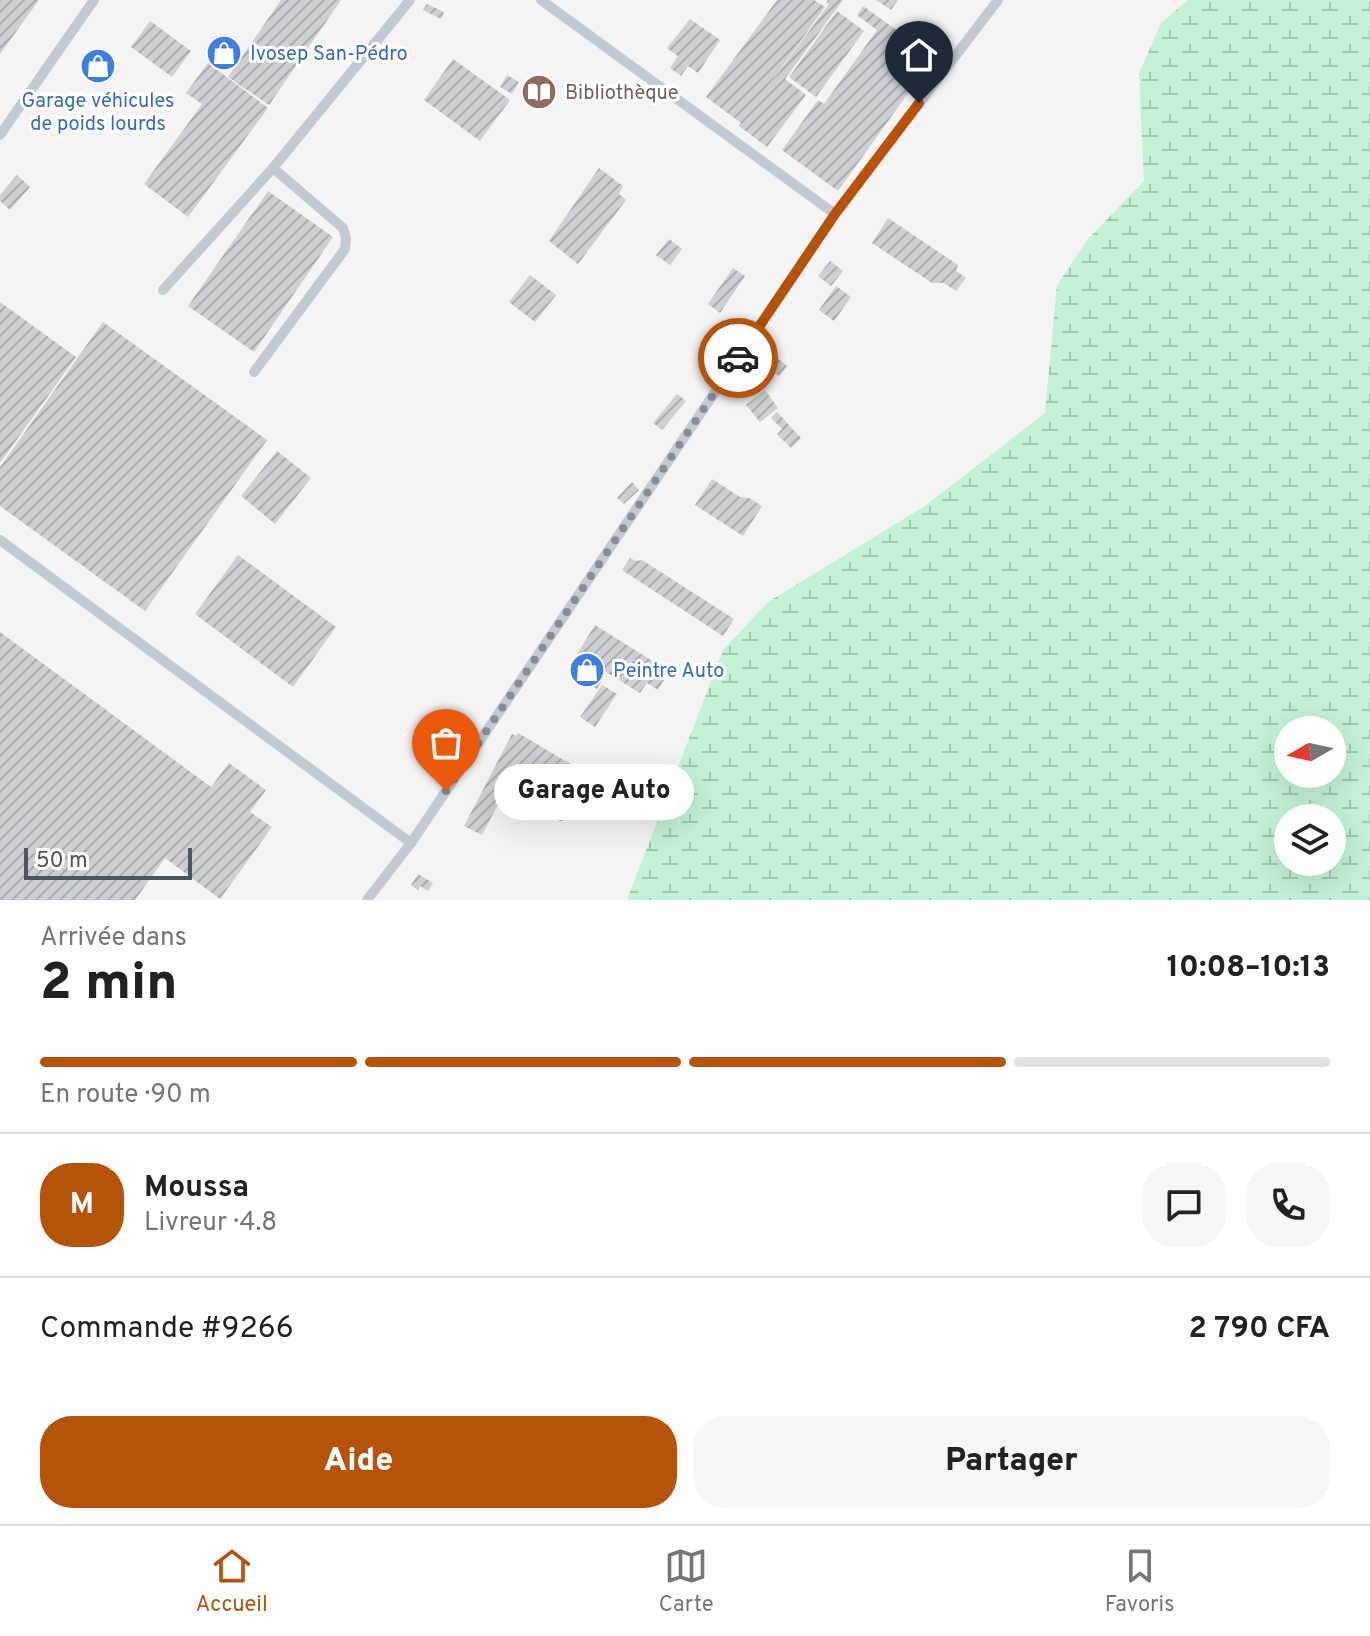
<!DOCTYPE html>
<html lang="fr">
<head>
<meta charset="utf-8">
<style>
	body { margin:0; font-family:Overpass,sans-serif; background:#f6f6f6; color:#222; height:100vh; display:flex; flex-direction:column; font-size:30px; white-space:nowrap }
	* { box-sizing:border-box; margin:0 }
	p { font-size:26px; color:#767676 }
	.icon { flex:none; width:44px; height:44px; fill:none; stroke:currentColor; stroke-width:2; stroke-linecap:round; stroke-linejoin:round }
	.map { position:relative; height:900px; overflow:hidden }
	.side { display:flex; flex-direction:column; background:#fff; flex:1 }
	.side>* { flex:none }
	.needle { width:52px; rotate:261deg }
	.tools { position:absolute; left:1274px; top:716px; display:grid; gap:16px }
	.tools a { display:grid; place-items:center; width:72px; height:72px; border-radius:50%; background:#fff; box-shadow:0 8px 32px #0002; font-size:40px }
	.scale { position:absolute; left:24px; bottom:20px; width:168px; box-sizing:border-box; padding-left:8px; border:4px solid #4a5661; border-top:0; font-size:22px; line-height:28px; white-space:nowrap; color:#4a5661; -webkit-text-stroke:6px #fff; paint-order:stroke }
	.pin { position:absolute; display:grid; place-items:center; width:68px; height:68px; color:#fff; margin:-82px -34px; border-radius:50% 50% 50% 0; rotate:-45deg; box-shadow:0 0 8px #0007 }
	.pin .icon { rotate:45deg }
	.courier { position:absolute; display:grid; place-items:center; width:80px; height:80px; margin:-40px; border:6px solid #b45309; border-radius:50%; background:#fff; color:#222; box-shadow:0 2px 10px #0007 }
	.bubble { position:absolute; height:56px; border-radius:28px; background:#fff; box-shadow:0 8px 32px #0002; font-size:26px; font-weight:800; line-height:56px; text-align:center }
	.overview em { font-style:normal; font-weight:800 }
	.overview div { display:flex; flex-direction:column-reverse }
	.overview { display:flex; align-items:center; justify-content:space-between; height:136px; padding:0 40px }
	h1 { font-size:52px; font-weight:800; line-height:60px }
	.bar { display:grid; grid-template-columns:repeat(4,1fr); gap:12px 8px; align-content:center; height:96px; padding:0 40px }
	.bar i { height:10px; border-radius:6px; background:#e0e0e0 }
	.bar .selected { background:#b45309 }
	.bar p { grid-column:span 4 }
	.line { display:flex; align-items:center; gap:20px; padding:0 40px; border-top:2px solid #e0e0e0 }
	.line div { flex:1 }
	.round { display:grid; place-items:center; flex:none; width:84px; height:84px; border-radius:32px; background:#f6f6f6 }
	.cta { display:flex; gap:16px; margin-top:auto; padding:16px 40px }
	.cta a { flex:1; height:92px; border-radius:32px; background:#b45309; color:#fff; font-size:32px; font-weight:800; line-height:92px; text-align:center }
	.cta a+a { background:#f6f6f6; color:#222 }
	.tab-bar { display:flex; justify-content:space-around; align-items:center; height:112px; border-top:2px solid #e0e0e0; background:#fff; font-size:22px; color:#767676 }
	.tab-bar a { display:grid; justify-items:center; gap:4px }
	.tab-bar .selected { color:#b45309 }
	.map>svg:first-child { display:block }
</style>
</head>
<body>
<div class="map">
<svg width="1370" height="900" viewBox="0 0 1370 900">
	<defs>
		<pattern id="wetland-marsh" width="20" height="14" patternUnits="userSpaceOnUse" patternTransform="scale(2)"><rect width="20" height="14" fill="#c3f1d5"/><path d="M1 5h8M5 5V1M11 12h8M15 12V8" fill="none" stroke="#a0c6b0"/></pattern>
		<pattern id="building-hatch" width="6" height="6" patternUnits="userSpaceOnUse" patternTransform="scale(2)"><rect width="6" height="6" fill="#cdcfd5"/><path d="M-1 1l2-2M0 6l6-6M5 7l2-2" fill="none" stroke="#a8abb0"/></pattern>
	</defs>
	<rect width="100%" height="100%" fill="#f5f3f3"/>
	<path fill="url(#wetland-marsh)" fill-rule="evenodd" d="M1188,0H1370V900H627L723,650L768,602L925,506L1045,413L1057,285L1088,239L1144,181L1139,74L1161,23ZM1288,730H1332V774H1288ZM1288,818H1332V862H1288Z"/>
	<g fill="url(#building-hatch)">
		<path d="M0,0H39L0,54Z"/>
		<path d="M281,0H341L269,105L228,77Z"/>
		<path d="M777,0H814L825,7L759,99L829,4L826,2L828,0H843L785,79L806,95L767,147L739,126L741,123L706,97Z"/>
		<path d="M876,0H898L891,10Z"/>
		<path d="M427,4L444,12L441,19L423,10Z"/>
		<path d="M863,6L934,57L838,191L782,150L818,100L824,104L877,30L857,15Z"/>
		<path d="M837,11L864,31L816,97L789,77Z"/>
		<path d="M690,19L720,40L698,73L688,66L681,76L670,68L678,56L667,48Z"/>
		<path d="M150,21L191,51L172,77L131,47Z"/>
		<path d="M104,55L109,60L98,71L92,67Z"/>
		<path d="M453,59L510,100L480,141L424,100Z"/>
		<path d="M208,63L268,108L188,217L144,184L202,104L186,93Z"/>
		<path d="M507,75L519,82L512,94L500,87Z"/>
		<path d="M599,168L623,186L619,194L626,200L578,264L549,241Z"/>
		<path d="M17,175L30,187L10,210L0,201V195Z"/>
		<path d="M268,191L333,237L254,352L188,306Z"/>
		<path d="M888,218L958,265L956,271L966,278L956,291L944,283H932L872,243Z"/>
		<path d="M669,239L682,249L670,265L656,255Z"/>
		<path d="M830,261L843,271L831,286L818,276Z"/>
		<path d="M733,268L745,276L720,313L708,304Z"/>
		<path d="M530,275L556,295L535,322L509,302Z"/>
		<path d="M836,286L851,297L834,321L819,310Z"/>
		<path d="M0,302L76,357L0,463Z"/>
		<path d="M103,322L267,440L145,611L0,506V467Z"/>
		<path d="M770,352L787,366L779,376L761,363Z"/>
		<path d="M765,390L778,408L760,422L746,405Z"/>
		<path d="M677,394L686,401L662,430L653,423Z"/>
		<path d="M777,412L801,438L791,448L777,434L782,429L771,418Z"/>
		<path d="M277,451L311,478L275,524L241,496Z"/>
		<path d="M712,479L740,497L749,498L762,506L743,536L695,505Z"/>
		<path d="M632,482L639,490L624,504L617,498Z"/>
		<path d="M238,555L336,627L293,687L195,614Z"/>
		<path d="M630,558L636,561L642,560L734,619L723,636L622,570Z"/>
		<path d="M595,625L659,665L655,672L665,678L658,690L647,683L640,693L577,654Z"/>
		<path d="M0,632L211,787L229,763L266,790L250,812L272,827L220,899L165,858L135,900H0Z"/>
		<path d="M582,663L604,677L597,689L574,675Z"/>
		<path d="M602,685L617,694L595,727L580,717Z"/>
		<path d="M518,733L579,769L560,804L569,809L562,822L552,817L548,820L529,810L541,786L515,772L482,835L464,826L512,734L516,736Z"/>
		<path d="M418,874L433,883L428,891L420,886L418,890L411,885Z"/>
	</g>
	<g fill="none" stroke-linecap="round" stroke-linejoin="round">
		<g stroke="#c1cad2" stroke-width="10">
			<path d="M541,0L835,214"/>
			<path d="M0,135L94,0"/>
			<path d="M163,290L273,168L410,0"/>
			<path d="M254,372L345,249L346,238L343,228L273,168"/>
			<path d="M0,540L411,843"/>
			<path d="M367,900L411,843L835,214L998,0"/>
		</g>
	</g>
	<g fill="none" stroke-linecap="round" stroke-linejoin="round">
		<path stroke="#868d94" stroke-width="8" stroke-dasharray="0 14.4" d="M446,791L738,358"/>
		<path stroke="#b45309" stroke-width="10" d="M738,358L835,214L919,103"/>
	</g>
	<defs>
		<symbol id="shop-disc" viewBox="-11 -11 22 22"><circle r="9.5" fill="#3f7fe0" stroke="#fff"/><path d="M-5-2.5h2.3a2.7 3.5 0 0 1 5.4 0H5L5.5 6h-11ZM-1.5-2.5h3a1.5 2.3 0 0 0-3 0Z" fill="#fff"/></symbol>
		<symbol id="library-disc" viewBox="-11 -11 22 22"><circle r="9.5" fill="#8d6e63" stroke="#fff"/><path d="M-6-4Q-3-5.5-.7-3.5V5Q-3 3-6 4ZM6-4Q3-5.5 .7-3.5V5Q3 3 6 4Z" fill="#fff"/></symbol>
	</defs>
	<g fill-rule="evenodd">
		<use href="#shop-disc" x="204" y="33" width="40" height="40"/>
		<use href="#shop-disc" x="78" y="46" width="40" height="40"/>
		<use href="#library-disc" x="519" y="72" width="40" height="40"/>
		<use href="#shop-disc" x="567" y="650" width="40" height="40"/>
	</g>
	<g text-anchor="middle" stroke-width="6" stroke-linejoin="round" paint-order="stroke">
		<g font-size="20" fill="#366cbe" stroke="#fff" text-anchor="start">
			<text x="250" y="60">Ivosep San-Pédro</text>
			<text x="98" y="107" text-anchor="middle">Garage véhicules<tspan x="98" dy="23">de poids lourds</tspan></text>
			<text x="613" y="677">Peintre Auto</text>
		</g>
		<g font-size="20" fill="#785e54" stroke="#fff" text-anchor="start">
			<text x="565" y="99">Bibliothèque</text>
		</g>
	</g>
</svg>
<div class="tools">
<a><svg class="needle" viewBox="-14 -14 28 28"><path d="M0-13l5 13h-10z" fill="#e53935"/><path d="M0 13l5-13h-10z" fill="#767676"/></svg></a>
<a><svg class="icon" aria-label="layers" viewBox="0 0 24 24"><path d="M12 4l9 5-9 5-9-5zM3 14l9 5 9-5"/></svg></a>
</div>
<div class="scale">50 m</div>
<div class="pin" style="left:446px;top:791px;background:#ea580c"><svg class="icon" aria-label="bag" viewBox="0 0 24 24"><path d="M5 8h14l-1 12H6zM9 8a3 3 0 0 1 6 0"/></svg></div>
<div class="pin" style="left:919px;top:103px;background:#1f2937"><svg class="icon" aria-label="home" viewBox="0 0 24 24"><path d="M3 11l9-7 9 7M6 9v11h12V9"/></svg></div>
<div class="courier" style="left:738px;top:358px"><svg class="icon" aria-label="car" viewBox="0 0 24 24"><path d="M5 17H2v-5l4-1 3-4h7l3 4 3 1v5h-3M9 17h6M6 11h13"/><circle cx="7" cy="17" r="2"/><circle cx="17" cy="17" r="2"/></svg></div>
<div class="bubble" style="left:494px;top:764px;width:200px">Garage Auto</div>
</div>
<section class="side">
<div class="overview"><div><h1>2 min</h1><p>Arrivée dans</p></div><em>10:08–10:13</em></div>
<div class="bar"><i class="selected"></i><i class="selected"></i><i class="selected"></i><i></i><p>En route · 90 m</p></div>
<div class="line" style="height:144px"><b class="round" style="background:#b45309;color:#fff">M</b><div><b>Moussa</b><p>Livreur · 4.8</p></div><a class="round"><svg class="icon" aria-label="chat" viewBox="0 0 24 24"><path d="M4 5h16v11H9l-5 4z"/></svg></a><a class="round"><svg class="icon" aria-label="phone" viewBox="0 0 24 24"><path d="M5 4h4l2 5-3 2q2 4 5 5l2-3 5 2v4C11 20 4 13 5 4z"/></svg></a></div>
<div class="line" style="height:104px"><div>Commande #9266</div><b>2 790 CFA</b></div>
<div class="cta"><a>Aide</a><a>Partager</a></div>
</section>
<nav class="tab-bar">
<a class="selected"><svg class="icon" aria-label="home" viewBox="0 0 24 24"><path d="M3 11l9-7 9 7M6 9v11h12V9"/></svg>Accueil</a>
<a><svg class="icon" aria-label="map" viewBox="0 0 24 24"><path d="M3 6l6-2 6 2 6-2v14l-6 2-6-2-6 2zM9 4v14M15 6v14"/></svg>Carte</a>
<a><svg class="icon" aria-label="saved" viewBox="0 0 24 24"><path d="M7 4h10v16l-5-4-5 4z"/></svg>Favoris</a>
</nav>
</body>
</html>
